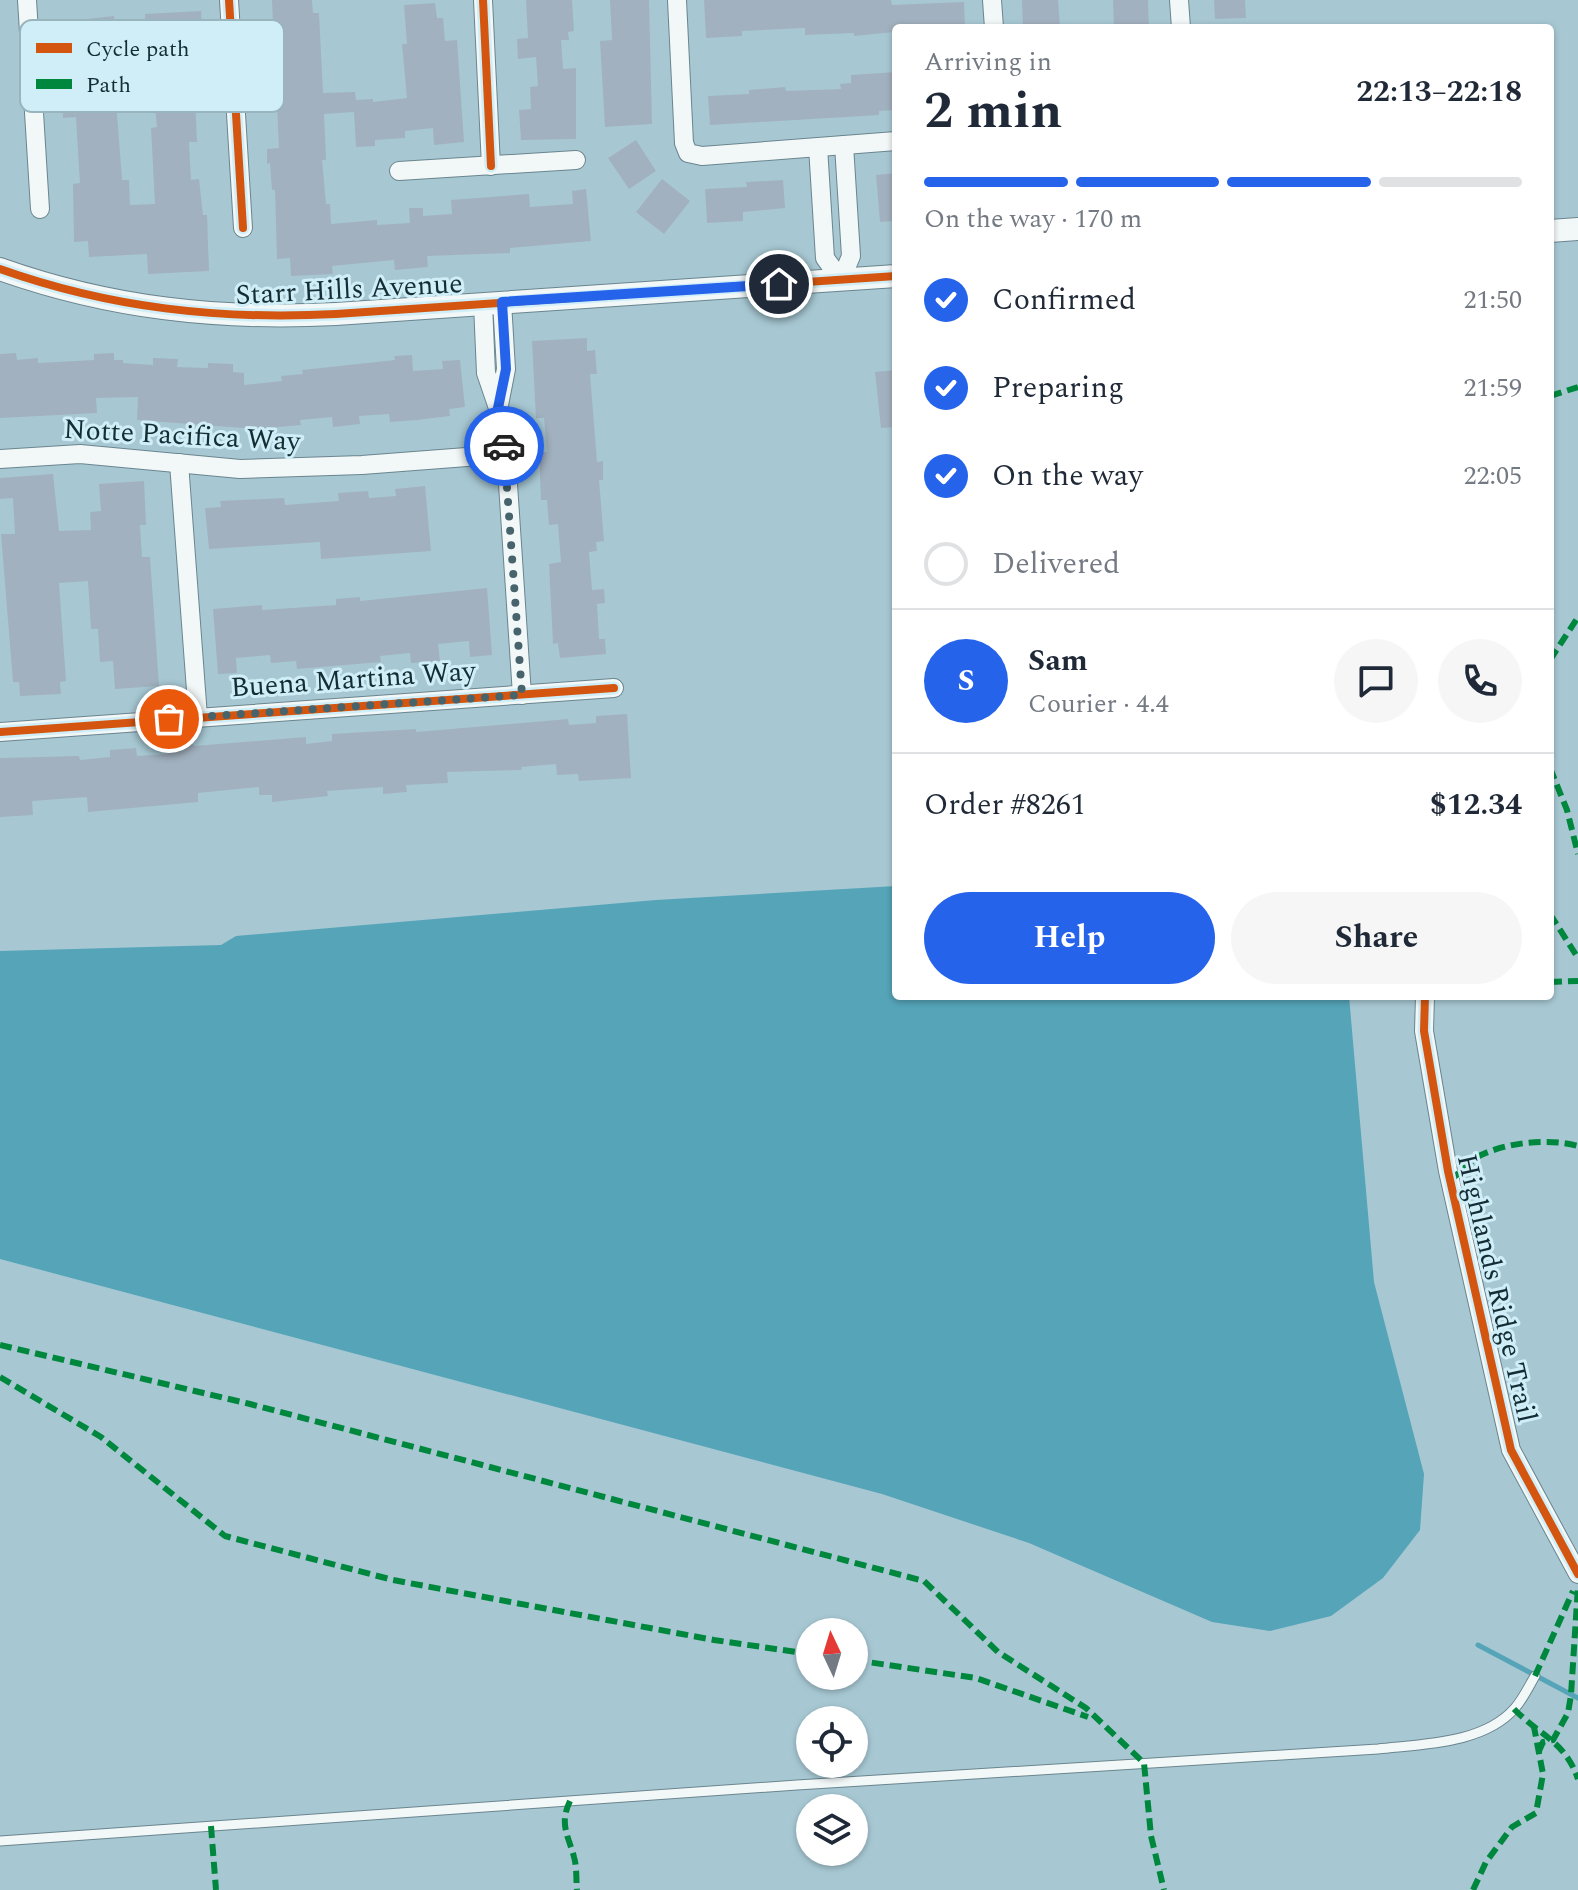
<!DOCTYPE html>
<html lang="en">
<head>
<meta charset="utf-8">
<style>
	body { margin:0; font-family:Spectral,serif; background:#f6f6f7; color:#1f2937; height:100vh; display:flex; flex-direction:column; font-size:30px; white-space:nowrap }
	* { box-sizing:border-box; margin:0 }
	p { font-size:26px; color:#747a83 }
	.icon { flex:none; width:44px; height:44px; fill:none; stroke:currentColor; stroke-width:2; stroke-linecap:round; stroke-linejoin:round }
	.map { position:relative; flex:1; overflow:hidden }
	.details { position:absolute; left:892px; top:24px; width:662px; height:976px; display:flex; flex-direction:column; background:#fff; border-radius:8px; box-shadow:0 2px 6px #0004 }
	.details>* { flex:none }
	.needle { width:52px; rotate:356deg }
	.buttons { position:absolute; left:796px; top:1618px; display:grid; gap:16px }
	.buttons a { display:grid; place-items:center; width:72px; height:72px; border-radius:50%; background:#fff; box-shadow:0 2px 6px #0004; font-size:40px }
	.pin { position:absolute; display:grid; place-items:center; width:68px; height:68px; color:#fff; margin:-34px; border:4px solid #fff; border-radius:50%; box-shadow:0 2px 8px #0007 }
	.courier { position:absolute; display:grid; place-items:center; width:80px; height:80px; margin:-40px; border:6px solid #2563eb; border-radius:50%; background:#fff; color:#222; box-shadow:0 2px 10px #0007 }
	.headline em { font-style:normal; font-weight:700 }
	.headline div { display:flex; flex-direction:column-reverse }
	.headline { display:flex; align-items:center; justify-content:space-between; height:136px; padding:0 32px }
	h1 { font-size:52px; font-weight:700; line-height:60px }
	.bar { display:grid; grid-template-columns:repeat(4,1fr); gap:12px 8px; align-content:center; height:96px; padding:0 32px }
	.bar i { height:10px; border-radius:6px; background:#e0e1e3 }
	.bar .active { background:#2563eb }
	.bar p { grid-column:span 4 }
	.line { display:flex; align-items:center; gap:20px; padding:0 32px; border-top:2px solid #e0e1e3 }
	.line div { flex:1 }
	.round { display:grid; place-items:center; flex:none; width:84px; height:84px; border-radius:42px; background:#f6f6f7 }
	ol { padding:0 32px; list-style:none }
	li { display:flex; align-items:center; gap:24px; height:88px }
	li p { margin-inline-start:auto }
	li .icon { padding:8px; border-radius:50%; background:#2563eb; color:#fff; stroke-width:4 }
	li:last-child { color:#747a83 }
	li i { width:44px; height:44px; border:4px solid #e0e1e3; border-radius:50% }
	.action { display:flex; gap:16px; margin-top:auto; padding:16px 32px }
	.action a { flex:1; height:92px; border-radius:48px; background:#2563eb; color:#fff; font-size:32px; font-weight:700; line-height:92px; text-align:center }
	.action a+a { background:#f6f6f7; color:#1f2937 }
	.map>svg:first-child { display:block }
</style>
</head>
<body>
<div class="map">
<svg width="1578" height="1890" viewBox="0 0 1578 1890">
	<rect width="100%" height="100%" fill="#a7c8d3"/>
	<path fill="#55a4b8" d="M896,886V996H1349L1374,1282L1424,1474L1420,1530L1383,1578L1331,1616L1270,1631L1212,1622L1029,1543L882,1494L0,1259V951L221,945L236,936L656,900Z"/>
	<g fill="none" stroke-linecap="round" stroke-linejoin="round">
		<path stroke="#55a4b8" stroke-width="5" d="M1478,1645L1578,1698"/>
	</g>
	<g fill="#a2b1bf">
		<path d="M272,0H312L313,13H319L323,93L355,92L356,100L373,99V102L407,98L402,44H407L404,5L435,3L437,18H443L445,41L457,40L464,142L434,145L433,128L405,131V138L375,140V146L356,147L354,112L324,114L326,160H322L326,204H330L331,224L377,220V225L410,223L409,208H423V216L452,214L451,200L529,194L530,207L573,204L572,191L586,189L591,241L510,248V253L427,256L428,267L395,270L394,260L332,266L333,274L291,276L290,258L277,259L275,190H272L270,163L267,164V149L279,148L277,106L264,107L262,89V73L275,72Z"/>
		<path d="M526,0H572L574,31L568,32L569,40H561L563,69L576,68V139L521,140L519,110L531,109L530,87L538,86L536,57L518,59L517,39L528,38Z"/>
		<path d="M610,0H649L652,124L605,127L600,41L612,40Z"/>
		<path d="M704,0H891L892,5L964,2L965,28H894V32L854,36V33L805,35V28L742,31V36L706,38Z"/>
		<path d="M1022,0H1058L1060,28H1023Z"/>
		<path d="M1113,0H1148L1149,28H1114Z"/>
		<path d="M1214,0H1245L1246,18L1215,19Z"/>
		<path d="M201,11L203,42L191,43L192,66H185L188,102H195L196,119L197,142H189L191,180L199,179L203,215H207L209,271L148,274L147,254L89,257L88,241L74,242L73,184L80,183L77,135L76,117L63,118L59,22L114,16L121,87H115L122,180H129L130,205L155,204L151,128L157,127L153,83H148L145,14Z"/>
		<path d="M896,72V110L879,111V115L710,125L708,96L749,94V90L785,87L786,91L841,89L840,84L851,83V75Z"/>
		<path d="M636,140L656,171L629,189L608,158Z"/>
		<path d="M896,173V221L880,222L876,175Z"/>
		<path d="M662,179L690,201L664,234L636,212Z"/>
		<path d="M783,180L785,208L743,212V221L707,223L705,189L747,187L746,182Z"/>
		<path d="M587,338V351L595,350L597,374H590L597,462L603,461V480H599L604,541L596,542L597,551L589,552L592,590L604,589L605,603L597,604L599,639H605L606,654L560,658L558,643L553,644L549,564L561,562L558,524L549,525L547,500H541L539,452H547L544,418H536L532,341Z"/>
		<path d="M16,353L17,360L38,358V363L94,360V354L114,353V360H123V363L153,365V358L178,359L177,367L208,368V363L233,364V372L244,373V385L282,381L281,376L303,374L302,370L395,360L394,356L412,355L413,371L443,369L442,361L460,360L465,407L449,409L450,416L417,420L390,422L389,414L359,416L360,424L333,427L332,417L300,420L301,425L256,429L137,420L138,397L96,398L97,413L0,418V354Z"/>
		<path d="M896,370V427L881,428L875,372Z"/>
		<path d="M53,474L59,531L91,530L90,512L101,511L99,484L144,481L146,525H140L142,557H150L159,686L115,689L113,661L100,662L98,629H91L88,581L59,583L66,681L60,682L61,694L20,696L19,682H13L1,534H15L13,498L0,499V478Z"/>
		<path d="M425,486L431,551L321,559L320,542L209,549L205,508L221,507L220,501L284,498L285,505L339,501L338,493L368,491L369,498L396,496L395,489Z"/>
		<path d="M487,588L492,655L470,657L469,641L438,644L440,661L411,663L410,653L380,656L381,662L297,669L296,661L271,663L270,655L236,658L237,673L218,674L213,609L262,605V610L336,605V599L360,597V601Z"/>
		<path d="M627,714L631,778L579,781L578,774L557,775L556,764L521,767L522,770L447,772L448,783L406,785L407,792L383,794V787L327,791L328,796L272,802V795H259V787L198,793V802L88,812L87,797L32,801L33,815L0,817V758L79,756L80,760L110,757V750L136,748L137,756L168,754L167,746L193,744L194,746L306,737V744L332,741V734L416,729V732L568,719L569,725L596,723V716Z"/>
	</g>
	<g fill="none" stroke-linecap="round" stroke-linejoin="round">
		<defs>
			<path id="service" d="M0,1841L797,1785L1378,1749C1422,1744 1484,1744 1515,1708C1523,1699 1529,1686 1535,1676"/>
			<g id="minor">
				<path d="M27,0L40,209"/>
				<path d="M229,0L243,228"/>
				<path d="M483,0L491,166"/>
				<path d="M677,0L684,143L688,153L702,156L896,141"/>
				<path d="M992,0L994,28"/>
				<path d="M1179,0L1181,28"/>
				<path d="M818,147L825,258L841,280"/>
				<path d="M399,171L576,160"/>
				<path d="M841,280L851,256L844,145"/>
				<path d="M483,304L486,373L498,408L506,454L522,695"/>
				<path d="M499,405L506,369L502,302"/>
				<path d="M0,459L80,454L240,469L362,465L506,454"/>
				<path d="M179,463L198,717"/>
				<path d="M0,732L614,688"/>
				<path d="M1425,996L1424,1031L1448,1171L1511,1450L1578,1574"/>
			</g>
			<g id="tertiary">
				<path d="M1550,231L1578,229"/>
				<path d="M0,269C110,308 219,320 336,314L896,276"/>
			</g>
		</defs>
		<use href="#service" stroke="#6a858e" stroke-width="11"/>
		<use href="#minor" stroke="#6a858e" stroke-width="20"/>
		<use href="#tertiary" stroke="#6a858e" stroke-width="24"/>
		<use href="#service" stroke="#f2f7f8" stroke-width="9"/>
		<use href="#minor" stroke="#f2f7f8" stroke-width="18"/>
		<use href="#tertiary" stroke="#f2f7f8" stroke-width="22"/>
		<g stroke="#00873e" stroke-width="6" stroke-dasharray="12 6" stroke-linecap="butt">
			<path d="M1550,396L1578,387"/>
			<path d="M1550,660L1578,617"/>
			<path d="M1550,768L1567,810L1578,854"/>
			<path d="M1550,914L1578,958"/>
			<path d="M1550,982L1578,981"/>
			<path d="M1459,996H1486"/>
			<path d="M1450,1181C1459,1173 1469,1162 1479,1156C1507,1142 1549,1138 1578,1146"/>
			<path d="M0,1345L250,1404L924,1581L998,1652L1086,1708L1144,1763L1151,1836L1164,1890"/>
			<path d="M0,1377L101,1437L225,1536L393,1580L714,1640L810,1654"/>
			<path d="M854,1660L976,1678L1088,1717"/>
			<path d="M1535,1676L1573,1591"/>
			<path d="M1514,1709C1540,1736 1565,1741 1578,1779"/>
			<path d="M1539,1751L1543,1742L1553,1740L1568,1713L1571,1695L1578,1586"/>
			<path d="M570,1801C559,1824 568,1835 574,1857C577,1867 576,1880 577,1890"/>
			<path d="M211,1826L216,1890"/>
			<path d="M1473,1890L1486,1862L1512,1827L1536,1813L1543,1774L1534,1727"/>
		</g>
		<defs>
			<g id="cycleway">
				<path d="M229,0L243,228"/>
				<path d="M483,0L491,166"/>
				<path d="M0,269C110,308 219,320 336,314L896,276"/>
				<path d="M0,732L614,688"/>
				<path d="M1425,996L1424,1031L1448,1171L1511,1450L1578,1574"/>
			</g>
		</defs>
		<use href="#cycleway" stroke="#d0eef7" stroke-width="13"/>
		<use href="#cycleway" stroke="#d35510" stroke-width="8"/>
	</g>
	<g fill="none" stroke-linecap="round" stroke-linejoin="round">
		<path stroke="#47636c" stroke-width="8" stroke-dasharray="0 14.4" d="M169,719L522,695L504,446"/>
		<path stroke="#2563eb" stroke-width="10" d="M504,446L498,408L506,369L502,302L779,284"/>
	</g>
	<g text-anchor="middle" stroke-width="6" stroke-linejoin="round" paint-order="stroke">
		<g font-size="28" fill="#142d34" stroke="#d0eef7">
			<text transform="translate(349 288) rotate(-3)" y="10">Starr Hills Avenue</text>
			<text transform="translate(182 434) rotate(3)" y="10">Notte Pacifica Way</text>
			<text transform="translate(353 678) rotate(-4)" y="10">Buena Martina Way</text>
			<text transform="translate(1498 1288) rotate(77)" y="10">Highlands Ridge Trail</text>
		</g>
	</g>
	<rect x="20" y="20" width="264" height="92" rx="12" fill="#d0eef7" stroke="#98b4bc" stroke-width="2"/>
	<rect x="36" y="43" width="36" height="10" fill="#d35510"/>
	<rect x="36" y="79" width="36" height="10" fill="#00873e"/>
	<g font-size="22" fill="#142d34">
		<text x="86" y="56">Cycle path</text>
		<text x="86" y="92">Path</text>
	</g>
</svg>
<div class="buttons">
<a><svg class="needle" viewBox="-14 -14 28 28"><path d="M0-13l5 13h-10z" fill="#e53935"/><path d="M0 13l5-13h-10z" fill="#747a83"/></svg></a>
<a><svg class="icon" aria-label="locate" viewBox="0 0 24 24"><circle cx="12" cy="12" r="6"/><path d="M12 2v4M12 18v4M2 12h4M18 12h4"/></svg></a>
<a><svg class="icon" aria-label="layers" viewBox="0 0 24 24"><path d="M12 4l9 5-9 5-9-5zM3 14l9 5 9-5"/></svg></a>
</div>
<div class="pin" style="left:169px;top:719px;background:#ea580c"><svg class="icon" aria-label="bag" viewBox="0 0 24 24"><path d="M5 8h14l-1 12H6zM9 8a3 3 0 0 1 6 0"/></svg></div>
<div class="pin" style="left:779px;top:284px;background:#1f2937"><svg class="icon" aria-label="home" viewBox="0 0 24 24"><path d="M3 11l9-7 9 7M6 9v11h12V9"/></svg></div>
<div class="courier" style="left:504px;top:446px"><svg class="icon" aria-label="car" viewBox="0 0 24 24"><path d="M5 17H2v-5l4-1 3-4h7l3 4 3 1v5h-3M9 17h6M6 11h13"/><circle cx="7" cy="17" r="2"/><circle cx="17" cy="17" r="2"/></svg></div>
<section class="details">
<div class="headline"><div><h1>2 min</h1><p>Arriving in</p></div><em>22:13–22:18</em></div>
<div class="bar"><i class="active"></i><i class="active"></i><i class="active"></i><i></i><p>On the way · 170 m</p></div>
<ol>
<li><svg class="icon" aria-label="check" viewBox="0 0 24 24"><path d="M5 12l5 5 9-10"/></svg>Confirmed<p>21:50</p></li>
<li><svg class="icon" aria-label="check" viewBox="0 0 24 24"><path d="M5 12l5 5 9-10"/></svg>Preparing<p>21:59</p></li>
<li><svg class="icon" aria-label="check" viewBox="0 0 24 24"><path d="M5 12l5 5 9-10"/></svg>On the way<p>22:05</p></li>
<li><i></i>Delivered</li>
</ol>
<div class="line" style="height:144px"><b class="round" style="background:#2563eb;color:#fff">S</b><div><b>Sam</b><p>Courier · 4.4</p></div><a class="round"><svg class="icon" aria-label="chat" viewBox="0 0 24 24"><path d="M4 5h16v11H9l-5 4z"/></svg></a><a class="round"><svg class="icon" aria-label="phone" viewBox="0 0 24 24"><path d="M5 4h4l2 5-3 2q2 4 5 5l2-3 5 2v4C11 20 4 13 5 4z"/></svg></a></div>
<div class="line" style="height:104px"><div>Order #8261</div><b>$12.34</b></div>
<div class="action"><a>Help</a><a>Share</a></div>
</section>
</div>
</body>
</html>
